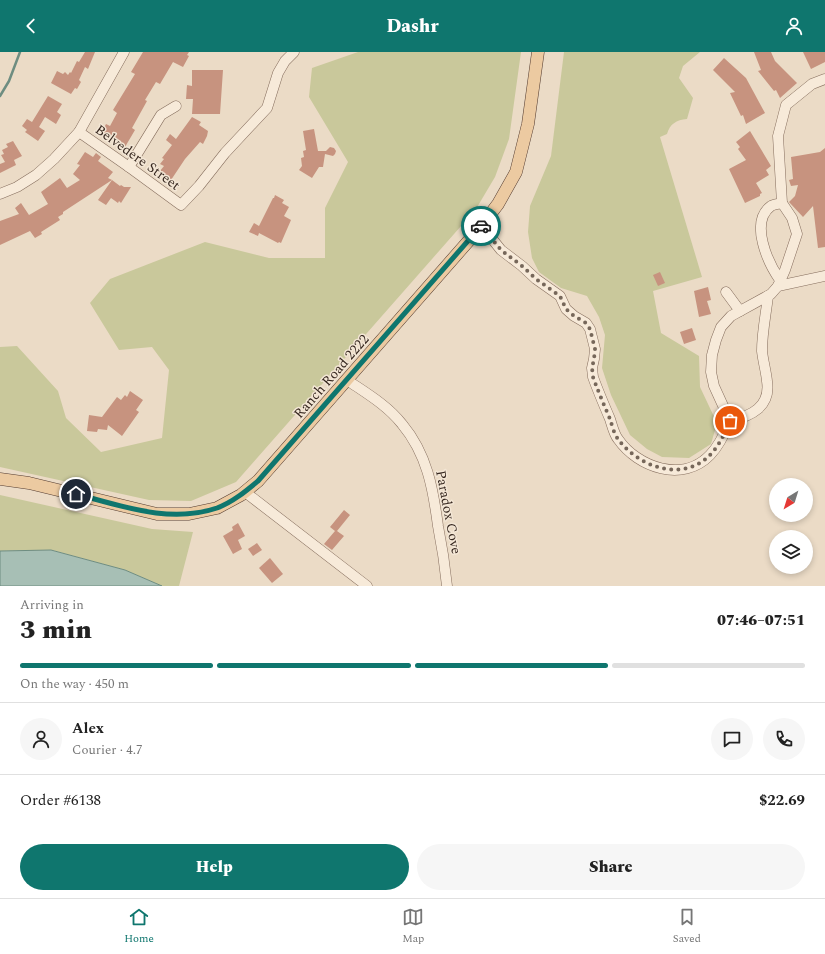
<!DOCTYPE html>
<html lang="en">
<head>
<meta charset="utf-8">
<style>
	body { margin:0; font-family:Spectral,serif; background:#f6f6f6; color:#222; height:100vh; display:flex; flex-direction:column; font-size:15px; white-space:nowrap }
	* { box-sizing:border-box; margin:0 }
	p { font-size:13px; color:#767676 }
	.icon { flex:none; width:22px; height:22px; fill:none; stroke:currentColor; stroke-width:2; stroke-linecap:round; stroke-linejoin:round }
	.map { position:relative; height:534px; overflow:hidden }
	.drawer { display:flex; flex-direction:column; background:#fff; flex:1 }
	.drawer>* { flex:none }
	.needle { width:26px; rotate:218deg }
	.controls { position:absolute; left:769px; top:426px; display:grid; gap:8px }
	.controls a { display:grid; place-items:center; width:44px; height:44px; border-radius:50%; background:#fff; box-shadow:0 2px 6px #0003; font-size:20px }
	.pin { position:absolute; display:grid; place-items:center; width:34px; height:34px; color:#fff; margin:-17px; border:2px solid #fff; border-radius:50%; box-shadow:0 1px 4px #0007 }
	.courier { position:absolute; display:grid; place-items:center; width:40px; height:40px; margin:-20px; border:3px solid #0f766e; border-radius:50%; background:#fff; color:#222; box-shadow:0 1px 5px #0007 }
	.headline em { font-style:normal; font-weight:800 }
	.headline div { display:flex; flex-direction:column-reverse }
	.headline { display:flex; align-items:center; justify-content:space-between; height:68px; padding:0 20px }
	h1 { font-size:26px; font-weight:800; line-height:30px }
	.bar { display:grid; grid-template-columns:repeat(4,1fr); gap:6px 4px; align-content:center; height:48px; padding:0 20px }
	.bar i { height:5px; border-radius:3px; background:#e0e0e0 }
	.bar .on { background:#0f766e }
	.bar p { grid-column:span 4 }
	.line { display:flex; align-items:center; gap:10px; padding:0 20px; border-top:1px solid #e0e0e0 }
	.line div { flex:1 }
	.round { display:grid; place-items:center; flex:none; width:42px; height:42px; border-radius:21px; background:#f6f6f6 }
	.button { display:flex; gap:8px; margin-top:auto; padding:8px 20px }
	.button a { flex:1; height:46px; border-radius:24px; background:#0f766e; color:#fff; font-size:16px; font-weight:800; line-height:46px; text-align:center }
	.button a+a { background:#f6f6f6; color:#222 }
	header { display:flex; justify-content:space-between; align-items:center; height:52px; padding:0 20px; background:#0f766e; color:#fff; font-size:18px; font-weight:800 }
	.tabs { display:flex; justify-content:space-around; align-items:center; height:56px; border-top:1px solid #e0e0e0; background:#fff; font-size:11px; color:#767676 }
	.tabs a { display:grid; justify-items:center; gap:2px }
	.tabs .on { color:#0f766e }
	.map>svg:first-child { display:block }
</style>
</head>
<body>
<header><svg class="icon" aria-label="back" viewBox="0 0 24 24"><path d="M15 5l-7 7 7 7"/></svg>Dashr<svg class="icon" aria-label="person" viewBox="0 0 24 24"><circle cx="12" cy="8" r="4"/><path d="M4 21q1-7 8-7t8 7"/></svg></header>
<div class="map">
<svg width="825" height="534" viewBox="0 0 825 534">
	<rect width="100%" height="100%" fill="#ebdbc6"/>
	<g fill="#c9c89b">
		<path d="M358,0H521L509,87L495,125L476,157L236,430L191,449L149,448L0,415V295L17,294L58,339L66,366L101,400L162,386L169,318L152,295L119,298L90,251L110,227L205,190L269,206H325V156L348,110L309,45L312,16Z"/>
		<path d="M564,0H700L683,14L679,26L693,46L687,67C676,68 670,72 667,82L660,85L702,225L653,239L661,281L699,304L700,335L717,371L711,392L689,406L662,405L647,397L630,383L611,343L602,316L605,283L599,265L587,244L561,236L539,220L532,206L528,180L530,154L551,104Z"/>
		<path d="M0,443L152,477L193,480L179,534H162L125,518L52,498L0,499Z"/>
	</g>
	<path fill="#a7bfb5" stroke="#6e8d81" d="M51,498L125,518L162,534H0V499Z"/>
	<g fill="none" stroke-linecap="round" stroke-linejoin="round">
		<path stroke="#6e8d81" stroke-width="2.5" d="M0,44L9,29L20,0"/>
	</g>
	<g fill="#c7937f">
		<path d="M85,0H95L88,17L85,15L79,28L81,30L77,37L75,36L71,42L51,31L57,19L63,22L65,20L68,23L70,20L71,21L77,9L79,10Z"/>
		<path d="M143,0H189L187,3L189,4L183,15L173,10L160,32L156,30L145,48L147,49L132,76L135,78L125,95L119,91L120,89L102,80L106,72L110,74L117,61L113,58L135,22L131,20Z"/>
		<path d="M754,0H771L775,9L797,31L780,46L776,38L774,39L758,19L761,18Z"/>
		<path d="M803,0H825V10L811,17Z"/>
		<path d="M724,6L746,26L765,61L746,72L743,63L741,64L730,41L735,40L713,18Z"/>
		<path d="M192,18H223L220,62H192L193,47H186L187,33L192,34Z"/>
		<path d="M48,44L62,52L57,60L61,63L56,72L45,65L39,75L45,79L38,89L25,80L27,78L22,74L27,67L32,70Z"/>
		<path d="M192,65L201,70L199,73L208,79L207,84L203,92L200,90L185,107L171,128L160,119L164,114L160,112L164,107L162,106L172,93L166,88L170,82L176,87Z"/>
		<path d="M314,77L318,99H326L330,95L334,96L336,99L335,102L333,104L325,102L323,115H319L312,126L299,118L302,114L301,106L304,105L303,99L306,98L303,79Z"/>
		<path d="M750,79L771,114L766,118L769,123L756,131L762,141L760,142V144L745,151L729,117L746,108L738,97L740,95L736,90Z"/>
		<path d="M13,89L22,104L14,108L16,113L0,121V112L5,110L1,103L4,102L2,98L8,95L6,92Z"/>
		<path d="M825,96V195L818,196L813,154L803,165L789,150L795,144L798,133L791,134L789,128L793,127L791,105L820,100Z"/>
		<path d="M85,100L93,105L96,101L101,105L98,109L113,120L108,126L112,128L63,160V162L58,165L60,168L41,180L42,182L35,186L30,179L0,193V169L19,162L15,156L21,151L29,163L48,152L41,140L60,126L67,136L80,128L73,122L80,113L77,112Z"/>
		<path d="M112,128L120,134L121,133L124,135H131L121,151L119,149L118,151L111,146L106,153L98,148Z"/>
		<path d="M275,143L284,148L282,151L289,155L284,164L291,168L281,191L279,190L278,191L259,181L258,184L249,180L254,171L259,174L273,146H274Z"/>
		<path d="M660,220L665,231L658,234L653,223Z"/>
		<path d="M708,235L711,248L707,249L711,262L699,265L694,239Z"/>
		<path d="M692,276L696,288L684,292L680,280Z"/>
		<path d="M130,339L143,348L136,358L139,360L122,384L108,373L107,378L98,377L97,380L87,379L89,363L102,365L117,345L121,348L125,343L127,345Z"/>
		<path d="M344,458L350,463L337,479L344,484L332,498L324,492L335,479L330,475Z"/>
		<path d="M238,471L245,484L238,488L242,497L233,502L223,484L233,478L232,475Z"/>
		<path d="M257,491L262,498L253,504L248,497Z"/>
		<path d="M270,506L283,522L272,531L259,516Z"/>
	</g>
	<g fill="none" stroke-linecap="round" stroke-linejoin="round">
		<defs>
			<g id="minor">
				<path d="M79,80L129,115L181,153L199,134L225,101L267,56L278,21L285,9L294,0"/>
				<path d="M129,115L161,63L176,54"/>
				<path d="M0,142L17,135L36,123L54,107L79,80L124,0"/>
				<path d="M481,173L501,198L522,214L536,227L560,244L566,257L574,264L586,271L590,277L595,297L594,307L592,316L593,325C598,339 604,353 610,367C612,373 614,382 618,387C638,416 683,431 710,403C719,394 725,381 730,369L714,334L711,320L712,303L716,288L721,275L731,264L771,242L778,234L825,224"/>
				<path d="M780,228C768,211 749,170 771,154C774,152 779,152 782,151"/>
				<path d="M778,234L785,218L797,182L792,166L782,151L778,84L786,53L812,32L825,27"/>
				<path d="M726,240L740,259"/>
				<path d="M347,328C366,341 387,353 402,372C427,402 433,436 438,474C442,494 445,514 447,534"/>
				<path d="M730,369C751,364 771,355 767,329C766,319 763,309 762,299C762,280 766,262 768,244"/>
				<path d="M245,440L367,534"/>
			</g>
			<path id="major" d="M0,427L29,431L157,462H189L217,456L241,443L258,429L479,177L498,152L516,120L528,72L538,0"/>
		</defs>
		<use href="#minor" stroke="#856d5d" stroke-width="11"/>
		<use href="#major" stroke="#543c31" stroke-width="13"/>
		<use href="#minor" stroke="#f7ead9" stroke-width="10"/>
		<use href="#major" stroke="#eccaa1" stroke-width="12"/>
	</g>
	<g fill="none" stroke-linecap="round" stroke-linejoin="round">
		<path stroke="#76675a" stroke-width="4" stroke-dasharray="0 7.2" d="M481,174L501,198L522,214L536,227L560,244L566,257L574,264L586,271L590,277L595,297L594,307L592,316L593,325C598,339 604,353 610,367C612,373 614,382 618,387C638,415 683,431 710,403C719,394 725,381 730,369"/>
		<path stroke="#0f766e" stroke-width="5" d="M76,442C122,454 170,472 217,456C233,450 246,439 258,429L481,174"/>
	</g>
	<g text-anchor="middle" stroke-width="3" stroke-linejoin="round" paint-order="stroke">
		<g font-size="14" fill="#372820" stroke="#f3e6d5">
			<text transform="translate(138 105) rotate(36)" y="5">Belvedere Street</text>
			<text transform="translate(331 324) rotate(-49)" y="5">Ranch Road 2222</text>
			<text transform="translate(449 460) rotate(79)" y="5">Paradox Cove</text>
		</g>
	</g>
</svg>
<div class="controls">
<a><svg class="needle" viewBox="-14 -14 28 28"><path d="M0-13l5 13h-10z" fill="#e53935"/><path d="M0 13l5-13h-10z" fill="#767676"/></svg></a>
<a><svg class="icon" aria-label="layers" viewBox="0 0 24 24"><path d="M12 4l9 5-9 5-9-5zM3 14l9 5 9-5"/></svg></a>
</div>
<div class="pin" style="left:730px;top:369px;background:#ea580c"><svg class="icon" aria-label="bag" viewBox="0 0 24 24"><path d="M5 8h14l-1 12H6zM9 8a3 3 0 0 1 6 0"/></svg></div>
<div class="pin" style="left:76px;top:442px;background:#1f2937"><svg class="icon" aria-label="home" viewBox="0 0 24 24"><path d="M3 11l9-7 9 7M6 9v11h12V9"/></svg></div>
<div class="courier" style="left:481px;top:174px"><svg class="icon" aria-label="car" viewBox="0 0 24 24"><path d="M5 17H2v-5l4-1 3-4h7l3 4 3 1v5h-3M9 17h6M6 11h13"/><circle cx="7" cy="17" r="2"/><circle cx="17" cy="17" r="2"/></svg></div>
</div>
<section class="drawer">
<div class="headline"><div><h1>3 min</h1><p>Arriving in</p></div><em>07:46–07:51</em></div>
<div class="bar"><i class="on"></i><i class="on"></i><i class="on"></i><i></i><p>On the way · 450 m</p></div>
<div class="line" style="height:72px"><a class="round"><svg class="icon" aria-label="person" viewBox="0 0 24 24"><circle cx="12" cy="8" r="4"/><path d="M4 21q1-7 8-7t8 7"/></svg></a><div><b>Alex</b><p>Courier · 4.7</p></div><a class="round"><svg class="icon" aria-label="chat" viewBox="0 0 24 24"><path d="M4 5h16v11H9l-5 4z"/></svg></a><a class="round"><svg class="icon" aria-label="phone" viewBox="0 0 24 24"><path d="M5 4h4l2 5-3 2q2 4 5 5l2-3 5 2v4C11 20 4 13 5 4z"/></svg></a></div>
<div class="line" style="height:52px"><div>Order #6138</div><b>$22.69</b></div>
<div class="button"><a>Help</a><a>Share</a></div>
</section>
<nav class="tabs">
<a class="on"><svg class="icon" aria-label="home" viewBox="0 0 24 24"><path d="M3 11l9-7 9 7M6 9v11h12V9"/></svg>Home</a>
<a><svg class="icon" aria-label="map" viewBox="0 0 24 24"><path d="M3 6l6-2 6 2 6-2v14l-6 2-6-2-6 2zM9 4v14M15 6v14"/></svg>Map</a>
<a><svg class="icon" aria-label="saved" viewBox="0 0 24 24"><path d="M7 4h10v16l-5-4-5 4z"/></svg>Saved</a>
</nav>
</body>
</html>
